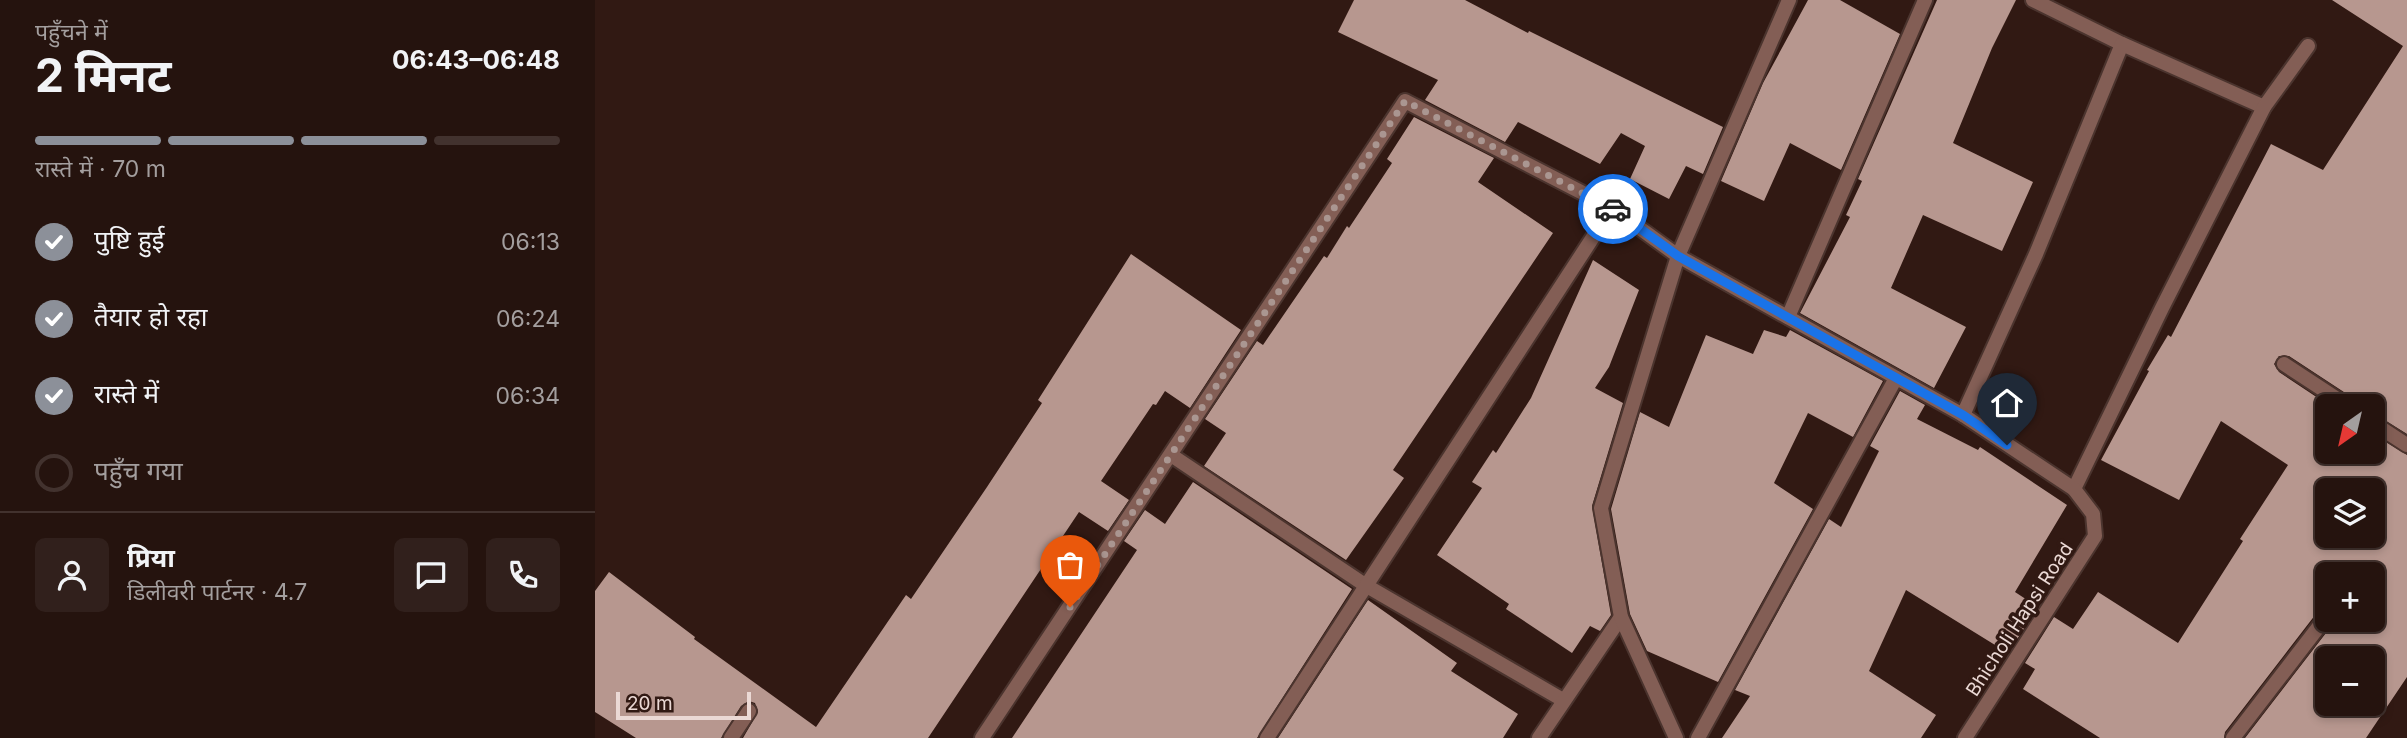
<!DOCTYPE html>
<html lang="hi">
<head>
<meta charset="utf-8">
<style>
	body { margin:0; font-family:Inter,"Noto Sans Devanagari",sans-serif; background:#31201c; color:#f1f3f6; height:100vh; display:flex; flex-direction:column; font-size:26px; white-space:nowrap }
	* { box-sizing:border-box; margin:0 }
	p { font-size:23px; color:#a39e9e }
	.icon { flex:none; width:38px; height:38px; fill:none; stroke:currentColor; stroke-width:2; stroke-linecap:round; stroke-linejoin:round }
	.map { position:relative; flex:1; overflow:hidden }
	.sheet { display:flex; flex-direction:column; background:#25130e; width:595px }
	.sheet>* { flex:none }
	.needle { width:46px; rotate:214deg }
	.fabs { position:absolute; left:1720px; top:394px; display:grid; gap:14px }
	.fabs a { display:grid; place-items:center; width:70px; height:70px; border-radius:10px; background:#25130e; box-shadow:0 4px 10px #0003,0 0 0 2px #42322e; font-size:35px }
	.scale { position:absolute; left:21px; bottom:18px; width:135px; box-sizing:border-box; padding-left:7px; border:4px solid #ebd9d5; border-top:0; font-size:19px; line-height:24px; white-space:nowrap; color:#ebd9d5; -webkit-text-stroke:5px #311913; paint-order:stroke }
	.pin { position:absolute; display:grid; place-items:center; width:60px; height:60px; color:#fff; margin:-72px -30px; border-radius:50% 50% 50% 0; rotate:-45deg; box-shadow:0 0 7px #0007 }
	.pin .icon { rotate:45deg }
	.courier { position:absolute; display:grid; place-items:center; width:70px; height:70px; margin:-35px; border:5px solid #1a73e8; border-radius:50%; background:#fff; color:#222; box-shadow:0 2px 9px #0007 }
	.headline em { font-style:normal; font-weight:700 }
	.headline div { display:flex; flex-direction:column-reverse }
	.headline { display:flex; align-items:center; justify-content:space-between; height:119px; padding:0 35px }
	h1 { font-size:46px; font-weight:700; line-height:52px }
	.bar { display:grid; grid-template-columns:repeat(4,1fr); gap:10px 7px; align-content:center; height:84px; padding:0 35px }
	.bar i { height:9px; border-radius:5px; background:#42322e }
	.bar .on { background:#8c9099 }
	.bar p { grid-column:span 4 }
	.line { display:flex; align-items:center; gap:18px; padding:0 35px; border-top:2px solid #42322e }
	.line div { flex:1 }
	.round { display:grid; place-items:center; flex:none; width:74px; height:74px; border-radius:10px; background:#31201c }
	ol { padding:0 35px; list-style:none }
	li { display:flex; align-items:center; gap:21px; height:77px }
	li p { margin-inline-start:auto }
	li .icon { padding:7px; border-radius:50%; background:#8c9099; color:#fff; stroke-width:4 }
	li:last-child { color:#a39e9e }
	li i { width:38px; height:38px; border:4px solid #42322e; border-radius:50% }
	main { display:flex; flex:1; min-height:0 }
	.map>svg:first-child { display:block }
</style>
</head>
<body>
<main>
<section class="sheet">
<div class="headline"><div><h1>2 मिनट</h1><p>पहुँचने में</p></div><em>06:43–06:48</em></div>
<div class="bar"><i class="on"></i><i class="on"></i><i class="on"></i><i></i><p>रास्ते में · 70 m</p></div>
<ol>
<li><svg class="icon" aria-label="check" viewBox="0 0 24 24"><path d="M5 12l5 5 9-10"/></svg>पुष्टि हुई<p>06:13</p></li>
<li><svg class="icon" aria-label="check" viewBox="0 0 24 24"><path d="M5 12l5 5 9-10"/></svg>तैयार हो रहा<p>06:24</p></li>
<li><svg class="icon" aria-label="check" viewBox="0 0 24 24"><path d="M5 12l5 5 9-10"/></svg>रास्ते में<p>06:34</p></li>
<li><i></i>पहुँच गया</li>
</ol>
<div class="line" style="height:126px"><a class="round"><svg class="icon" aria-label="person" viewBox="0 0 24 24"><circle cx="12" cy="8" r="4"/><path d="M4 21q1-7 8-7t8 7"/></svg></a><div><b>प्रिया</b><p>डिलीवरी पार्टनर · 4.7</p></div><a class="round"><svg class="icon" aria-label="chat" viewBox="0 0 24 24"><path d="M4 5h16v11H9l-5 4z"/></svg></a><a class="round"><svg class="icon" aria-label="phone" viewBox="0 0 24 24"><path d="M5 4h4l2 5-3 2q2 4 5 5l2-3 5 2v4C11 20 4 13 5 4z"/></svg></a></div>
</section>
<div class="map">
<svg width="1812" height="738" viewBox="0 0 1812 738">
	<rect width="100%" height="100%" fill="#311913"/>
	<g fill="#b7978f" fill-rule="evenodd">
		<path d="M759,0H870L933,33L934,31L1128,127L1108,174L1091,166L1074,199L1035,179L1050,146L1026,133L1005,164L923,122L910,142L830,100L843,80L743,32Z"/>
		<path d="M1213,0H1245L1305,34L1246,170L1195,143L1169,201L1126,181L1168,83Z"/>
		<path d="M1342,0H1421L1397,48L1358,143L1438,182L1407,251L1328,215L1296,288L1371,327L1339,388L1205,313L1255,217L1251,215L1267,181L1263,179Z"/>
		<path d="M1737,0H1812V434L1778,413V406H1763L1758,398L1694,356H1684L1679,364L1684,372L1735,406H1732V452H1778V434L1812,455V677L1771,738H1650L1741,620H1778L1777,567L1773,562L1765,561L1757,568L1756,574H1732V606L1724,610L1630,732L1629,738H1505L1428,689L1440,669L1430,663L1459,617L1478,629L1503,592L1583,643L1648,541L1645,539L1693,465L1626,421L1584,500L1506,460L1554,371L1552,370L1573,335L1576,337L1676,144L1728,170L1808,46ZM1732,490H1778V536H1732ZM1732,658H1778V704H1732Z"/>
		<path d="M819,117L899,158L883,182L958,233L798,470L809,478L751,560L609,466L631,433L610,419L662,341L668,345L729,256L732,258L752,226L754,228L797,163L792,159Z"/>
		<path d="M536,254L646,330L595,408L570,391L561,405L558,404L506,481L534,500L513,531L484,512L333,738H148L163,712L160,703L154,701L146,706L126,738H41L0,712V591L14,572L100,637L99,639L221,727L311,595L316,599L392,487L447,403L443,400Z"/>
		<path d="M998,260L1044,290L1014,367L1000,388L1028,403L997,506L1016,615L1005,631L995,626L977,653L911,609L914,604L842,555L887,488L877,482L898,450L901,453L936,398Z"/>
		<path d="M1169,330L1191,337L1195,330L1288,381L1258,437L1213,413L1179,483L1218,509L1123,682L1052,651L1035,614L1016,509L1045,412L1074,427L1111,335L1158,354Z"/>
		<path d="M1305,391L1330,405L1322,419L1383,450L1385,447L1472,505L1420,592L1443,607L1413,653L1311,590L1274,671L1341,715L1326,738H1127L1155,696L1140,690L1234,519L1246,527L1284,451L1275,446Z"/>
		<path d="M598,482L757,589L662,738H417L542,550L529,541L550,510L570,524Z"/>
		<path d="M773,600L862,663L856,671L923,714L908,738H683Z"/>
	</g>
	<g fill="none" stroke-linecap="round" stroke-linejoin="round">
		<defs>
			<g id="street">
				<path d="M1438,0L1527,44"/>
				<path d="M1193,317L1330,0"/>
				<path d="M1689,364L1753,406"/>
				<path d="M1368,415L1441,254L1527,44L1669,107"/>
				<path d="M1778,423L1812,445"/>
				<path d="M576,455L770,585L968,700"/>
				<path d="M1479,489L1567,308L1669,107L1713,46"/>
				<path d="M1765,574L1768,570"/>
				<path d="M136,738L154,711"/>
				<path d="M387,738L810,101L1017,208L1083,256L1368,415L1479,489L1498,514L1500,536L1370,738"/>
				<path d="M672,738L1017,208"/>
				<path d="M944,738L1026,617"/>
				<path d="M1081,738L1026,617L1006,508L1083,256L1194,0"/>
				<path d="M1103,738L1301,378"/>
				<path d="M1638,738L1732,616"/>
			</g>
		</defs>
		<use href="#street" stroke="#4b342e" stroke-width="18"/>
		<use href="#street" stroke="#835e55" stroke-width="14"/>
	</g>
	<g fill="none" stroke-linecap="round" stroke-linejoin="round">
		<path stroke="#aa9691" stroke-width="7" stroke-dasharray="0 12.6" d="M475,607L810,101L1018,209"/>
		<path stroke="#1a73e8" stroke-width="9" d="M1018,209L1083,256L1368,415L1412,445"/>
	</g>
	<g text-anchor="middle" stroke-width="7" stroke-linejoin="round" paint-order="stroke">
		<g font-size="19" fill="#ebd9d5" stroke="#311913">
			<text transform="translate(1424 619) rotate(-57)" y="7">Bhicholi Hapsi Road</text>
		</g>
	</g>
</svg>
<div class="fabs">
<a><svg class="needle" viewBox="-14 -14 28 28"><path d="M0-13l5 13h-10z" fill="#e53935"/><path d="M0 13l5-13h-10z" fill="#a39e9e"/></svg></a>
<a><svg class="icon" aria-label="layers" viewBox="0 0 24 24"><path d="M12 4l9 5-9 5-9-5zM3 14l9 5 9-5"/></svg></a>
<a>+</a>
<a>−</a>
</div>
<div class="scale">20 m</div>
<div class="pin" style="left:475px;top:607px;background:#ea580c"><svg class="icon" aria-label="bag" viewBox="0 0 24 24"><path d="M5 8h14l-1 12H6zM9 8a3 3 0 0 1 6 0"/></svg></div>
<div class="pin" style="left:1412px;top:445px;background:#1f2937"><svg class="icon" aria-label="home" viewBox="0 0 24 24"><path d="M3 11l9-7 9 7M6 9v11h12V9"/></svg></div>
<div class="courier" style="left:1018px;top:209px"><svg class="icon" aria-label="car" viewBox="0 0 24 24"><path d="M5 17H2v-5l4-1 3-4h7l3 4 3 1v5h-3M9 17h6M6 11h13"/><circle cx="7" cy="17" r="2"/><circle cx="17" cy="17" r="2"/></svg></div>
</div>
</main>
</body>
</html>
